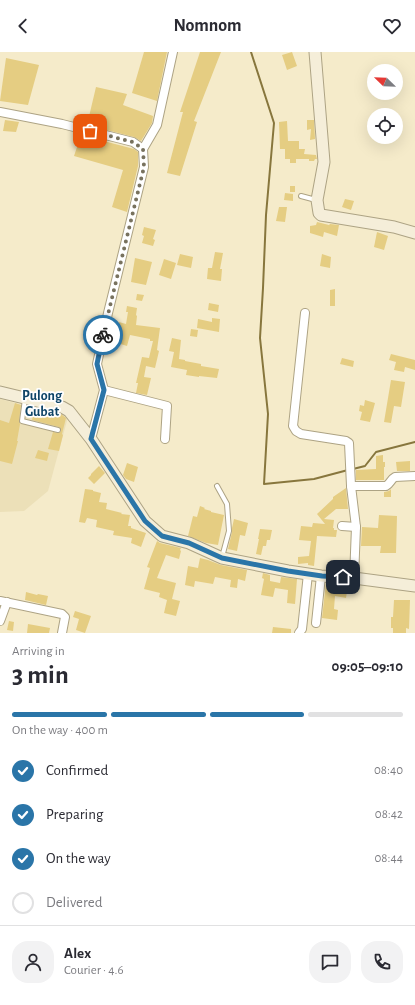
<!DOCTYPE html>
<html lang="en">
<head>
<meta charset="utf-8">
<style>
	body { margin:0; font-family:"Alegreya Sans",sans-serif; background:#f2f2f3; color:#2b2b33; height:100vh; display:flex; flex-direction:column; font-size:15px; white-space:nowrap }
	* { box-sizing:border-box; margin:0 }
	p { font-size:13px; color:#7c7c81 }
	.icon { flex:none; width:22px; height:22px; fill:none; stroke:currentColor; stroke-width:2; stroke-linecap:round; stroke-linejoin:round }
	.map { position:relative; height:581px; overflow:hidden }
	.sheet { display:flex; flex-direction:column; background:#fff; flex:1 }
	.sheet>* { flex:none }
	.needle { width:26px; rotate:293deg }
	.controls { position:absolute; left:367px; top:12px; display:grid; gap:8px }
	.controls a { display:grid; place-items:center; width:36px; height:36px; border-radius:50%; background:#fff; box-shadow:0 4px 16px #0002; font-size:20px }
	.pin { position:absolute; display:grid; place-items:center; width:34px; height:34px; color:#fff; margin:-17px; border-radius:8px; box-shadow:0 2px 6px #0006 }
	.courier { position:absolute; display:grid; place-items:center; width:40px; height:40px; margin:-20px; border:3px solid #2a75a8; border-radius:50%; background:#fff; color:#222; box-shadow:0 1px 5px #0007 }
	.overview em { font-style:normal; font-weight:700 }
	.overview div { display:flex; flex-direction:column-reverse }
	.overview { display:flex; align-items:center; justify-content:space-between; height:68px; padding:0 12px }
	h1 { font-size:26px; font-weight:700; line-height:30px }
	.bar { display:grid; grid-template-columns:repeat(4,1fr); gap:6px 4px; align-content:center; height:48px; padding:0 12px }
	.bar i { height:5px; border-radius:3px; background:#e1e1e2 }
	.bar .on { background:#2a75a8 }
	.bar p { grid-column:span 4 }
	.line { display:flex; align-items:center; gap:10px; padding:0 12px; border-top:1px solid #e1e1e2 }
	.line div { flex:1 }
	.round { display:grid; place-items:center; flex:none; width:42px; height:42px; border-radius:16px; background:#f2f2f3 }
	ol { padding:0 12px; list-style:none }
	li { display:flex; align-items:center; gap:12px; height:44px }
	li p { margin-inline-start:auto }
	li .icon { padding:4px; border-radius:50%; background:#2a75a8; color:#fff; stroke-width:4 }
	li:last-child { color:#7c7c81 }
	li i { width:22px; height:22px; border:2px solid #e1e1e2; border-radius:50% }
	header { display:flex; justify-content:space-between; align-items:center; height:52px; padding:0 12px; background:#fff; font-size:18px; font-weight:700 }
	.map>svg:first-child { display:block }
</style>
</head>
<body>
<header><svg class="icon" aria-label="back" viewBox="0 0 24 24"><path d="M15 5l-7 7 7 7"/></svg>Nomnom<svg class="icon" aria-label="heart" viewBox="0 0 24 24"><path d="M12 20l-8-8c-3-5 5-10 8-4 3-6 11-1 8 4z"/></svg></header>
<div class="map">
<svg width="415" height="581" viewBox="0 0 415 581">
	<rect width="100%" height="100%" fill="#f5ebca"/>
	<path fill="#ece0b8" d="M0,347L68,365L48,439L24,459L0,460Z"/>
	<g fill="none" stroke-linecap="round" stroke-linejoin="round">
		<g stroke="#87763d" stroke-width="2">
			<path d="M251,0L274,71L266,163L263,236L260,286L268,362L264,432L314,427L348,418"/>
			<path d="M353,417L365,414L376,400L415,390"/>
		</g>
	</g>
	<g fill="#e5cd82">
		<path d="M144,0H167L157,49L132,41Z"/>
		<path d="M200,0H221L194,69L197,70L180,124L167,121L183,60H180Z"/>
		<path d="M292,0L297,14L287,18L282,3Z"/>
		<path d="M6,6L39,13L28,53L0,49Z"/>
		<path d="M96,35L127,42L123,53L153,64L152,71L141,89L134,85L87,73Z"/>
		<path d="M5,68L19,70L16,80L3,79Z"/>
		<path d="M307,68H314L315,87L310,88L311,77L307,78Z"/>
		<path d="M287,69L288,89H299V97H305L304,102L316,103L317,107H315L314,109H309V107H296V111H290V107H285V97H280L279,70Z"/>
		<path d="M81,83L134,97L138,100V114L127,160L112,155L123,118L74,104Z"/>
		<rect x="290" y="134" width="5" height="6"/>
		<path d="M285,141L293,142V149L284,148Z"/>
		<path d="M345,147L354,149L351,158L342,155Z"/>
		<path d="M279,155H287L285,170L276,169Z"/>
		<path d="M317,170L329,173L330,172L339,173L337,184L324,180L323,185L310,181V174L316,173Z"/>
		<path d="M144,175L156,178L153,187L155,188L153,194L142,191L144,184L142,183Z"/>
		<path d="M377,180L388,184L384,198L374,195Z"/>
		<path d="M215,200L223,201L220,217H222L221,229L207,227L208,216H212Z"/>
		<path d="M180,202L193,205L191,216L177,213Z"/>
		<path d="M322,202L331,205L330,216L320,214Z"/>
		<path d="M135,206L152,210L146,233L131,230Z"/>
		<path d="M164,207L176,211L171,227L159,223Z"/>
		<path d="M335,237V254H330V238Z"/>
		<path d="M137,242L144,243L142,249L136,248Z"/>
		<path d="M209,251L219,253L218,260L208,258Z"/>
		<path d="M127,254L137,256L136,263L137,264L136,273L160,276L157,298L159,299L155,316L146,314L144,325L151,326L147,343L136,341L138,331H136L142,305L149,306L153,289H150V287L130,283L127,294L111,289L113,282H116L119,270L126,272L128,260H126Z"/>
		<path d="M212,266L220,267L219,280L197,276L198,267L212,270Z"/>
		<path d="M191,277L198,278L197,285L190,284Z"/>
		<path d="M172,286L181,288L179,307L185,308V309L201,312V314L219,317L217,326L199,324V325L186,323L187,318L171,315L174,300L169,299Z"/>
		<path d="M391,302L415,308V318L405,315L404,320L394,318L396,310L389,308Z"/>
		<path d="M342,306L354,309L353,315L340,312Z"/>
		<path d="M391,328L405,330L401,355L394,354L391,371L384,370Z"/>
		<path d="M365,348L375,351L370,370L360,368L362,360L359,359L360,353L364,354Z"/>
		<path d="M15,351L21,353L19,369L20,372L17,389H18L12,412L0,409V368L9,371Z"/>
		<path d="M35,356L61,362L66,366L62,382L63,383L59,399L48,397L53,380L59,381L61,379V377L59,375L32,368Z"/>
		<path d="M38,398L49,401L47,409L35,406Z"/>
		<path d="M383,403V410H385V415H384V428H356V418L376,417V404Z"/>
		<path d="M410,409V419H397L396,410Z"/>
		<path d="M127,411L138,415L134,430L126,427L123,423Z"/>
		<path d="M99,414L105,421L94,432L88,426L91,423V422Z"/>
		<path d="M346,436L348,457H336L324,467L334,468L333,476H334V478H337L336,485L317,484L314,514L308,513V511L298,512V505L309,504L311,489L299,488L301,474L312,475L313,471L325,472L317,462L333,447V445Z"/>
		<path d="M85,437L93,438V439L101,441L99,450L107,451L106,457L122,461L121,462L130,463L128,474H131V476L146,481L141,495L131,491L132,486L113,483L114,479L96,475L97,468L87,466L85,471L79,470Z"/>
		<path d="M391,437V445H384V440L389,439Z"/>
		<path d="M200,454L205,456L204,457L211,459V460L224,463L218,493L206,491L188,484L193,464L197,465Z"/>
		<path d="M379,463L397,464L396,501H380L381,494H361L362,475L378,476Z"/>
		<path d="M234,467L248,471L245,484L240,483L237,499L228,497L232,480V476Z"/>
		<path d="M260,477L272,478L270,488H267L266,494H263L261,503L256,502L259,487H258Z"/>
		<path d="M157,489L160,491L181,496L180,498L181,499L179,507L166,503L157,526L176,531L172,547L180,549L176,564L164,561L167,548L159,545L160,541L144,537L150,516L147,515Z"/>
		<path d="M200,506L208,508L221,513L247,518L245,529L238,527L237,536L230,535L231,528L215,525L213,532L195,529L194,535L185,533L188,514L198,516Z"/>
		<path d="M263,521L270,523V529L280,531L281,525L297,527L295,552L287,551L288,538L275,536L273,545L261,543L264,527L262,526Z"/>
		<path d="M326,531L342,533V535L345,536V540H347L346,546L335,544L334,557L338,558L337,568L322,566Z"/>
		<path d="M26,540L37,543L38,542L48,544L46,553L25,548Z"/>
		<path d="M394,548H410L409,577L406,576V581H393V576H391V565H393Z"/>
		<path d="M75,559L91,564L85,581L76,578L79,567L73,565Z"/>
		<path d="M9,569L14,570L13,579L7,578Z"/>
		<path d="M28,572L50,576L49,581H27Z"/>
		<path d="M273,575L291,577V581H272Z"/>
	</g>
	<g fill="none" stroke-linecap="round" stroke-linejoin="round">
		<defs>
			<g id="lane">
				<path d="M301,144L316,148"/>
				<path d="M25,347L22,369L58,378"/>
				<path d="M217,434L227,452L229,479L222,505"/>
			</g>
			<g id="street">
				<path d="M0,60L62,72L133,90L143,97"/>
				<path d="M305,261L293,374L296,379L301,382L346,389L349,391L351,434L356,475L354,526"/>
				<path d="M104,338L167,354L165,387"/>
				<path d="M91,387L104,338L97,312L108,261L144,115L143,97L157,73L173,0"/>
				<path d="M351,434H386C390,432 391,427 395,425L415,424"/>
				<path d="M342,474L356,475"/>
				<path d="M0,549L62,562L65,565L62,581"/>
				<path d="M0,569L7,550"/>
				<path d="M316,571L321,524"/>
				<path d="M299,581L302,577L308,522"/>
			</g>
			<g id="secondary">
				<path d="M315,0L324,110L317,148L319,161L321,163L394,175L415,181"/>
				<path d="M0,340L62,355L69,359L91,387L145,469L162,484L189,491L222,506L288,519L321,524L354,526L415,534"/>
			</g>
		</defs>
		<use href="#lane" stroke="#ada384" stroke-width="6"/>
		<use href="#street" stroke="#ada384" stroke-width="10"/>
		<use href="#secondary" stroke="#ada384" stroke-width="13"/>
		<use href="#lane" stroke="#fff" stroke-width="4"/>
		<use href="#street" stroke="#fff" stroke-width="8"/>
		<use href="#secondary" stroke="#f5eed9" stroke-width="11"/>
	</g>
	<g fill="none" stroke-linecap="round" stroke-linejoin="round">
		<path stroke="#78725e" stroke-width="4" stroke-dasharray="0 7.2" d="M90,79L133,90L143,97L144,115L103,283"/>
		<path stroke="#2a75a8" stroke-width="5" d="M103,283L97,312L104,338L91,387L145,469L162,484L189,491L222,506L288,519L322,524L343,525"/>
	</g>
	<g text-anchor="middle" stroke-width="3.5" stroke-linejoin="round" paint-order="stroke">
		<g font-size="14" font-weight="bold" fill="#0e4467" stroke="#fff">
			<text x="42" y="348">Pulong<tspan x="42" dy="16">Gubat</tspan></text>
		</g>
	</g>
</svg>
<div class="controls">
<a><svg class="needle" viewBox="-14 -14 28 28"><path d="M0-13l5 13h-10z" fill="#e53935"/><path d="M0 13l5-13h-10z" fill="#7c7c81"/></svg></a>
<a><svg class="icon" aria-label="locate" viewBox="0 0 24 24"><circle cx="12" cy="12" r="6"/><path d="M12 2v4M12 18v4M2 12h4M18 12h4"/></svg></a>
</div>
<div class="pin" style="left:90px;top:79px;background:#ea580c"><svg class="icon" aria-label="bag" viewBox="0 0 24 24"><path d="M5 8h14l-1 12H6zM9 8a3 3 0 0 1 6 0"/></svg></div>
<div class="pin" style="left:343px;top:525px;background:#1f2937"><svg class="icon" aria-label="home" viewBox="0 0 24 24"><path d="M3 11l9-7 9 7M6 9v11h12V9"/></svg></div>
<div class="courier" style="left:103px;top:283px"><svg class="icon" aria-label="bike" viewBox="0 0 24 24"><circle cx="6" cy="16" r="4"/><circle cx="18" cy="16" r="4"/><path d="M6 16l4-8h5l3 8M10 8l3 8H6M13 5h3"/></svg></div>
</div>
<section class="sheet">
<div class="overview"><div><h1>3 min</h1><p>Arriving in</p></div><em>09:05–09:10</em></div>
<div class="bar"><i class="on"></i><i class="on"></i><i class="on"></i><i></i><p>On the way · 400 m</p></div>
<ol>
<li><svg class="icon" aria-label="check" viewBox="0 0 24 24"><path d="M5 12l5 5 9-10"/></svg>Confirmed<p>08:40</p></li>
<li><svg class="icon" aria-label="check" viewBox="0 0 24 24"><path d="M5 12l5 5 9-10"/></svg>Preparing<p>08:42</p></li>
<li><svg class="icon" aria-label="check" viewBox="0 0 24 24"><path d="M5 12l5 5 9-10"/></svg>On the way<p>08:44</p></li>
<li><i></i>Delivered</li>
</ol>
<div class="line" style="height:72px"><a class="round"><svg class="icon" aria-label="person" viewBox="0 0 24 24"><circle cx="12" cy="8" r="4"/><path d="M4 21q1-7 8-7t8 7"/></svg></a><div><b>Alex</b><p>Courier · 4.6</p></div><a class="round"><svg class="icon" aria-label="chat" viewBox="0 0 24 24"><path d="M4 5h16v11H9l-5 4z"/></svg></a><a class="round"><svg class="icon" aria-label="phone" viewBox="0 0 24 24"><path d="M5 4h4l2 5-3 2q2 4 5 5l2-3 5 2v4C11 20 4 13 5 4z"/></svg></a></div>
</section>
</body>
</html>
